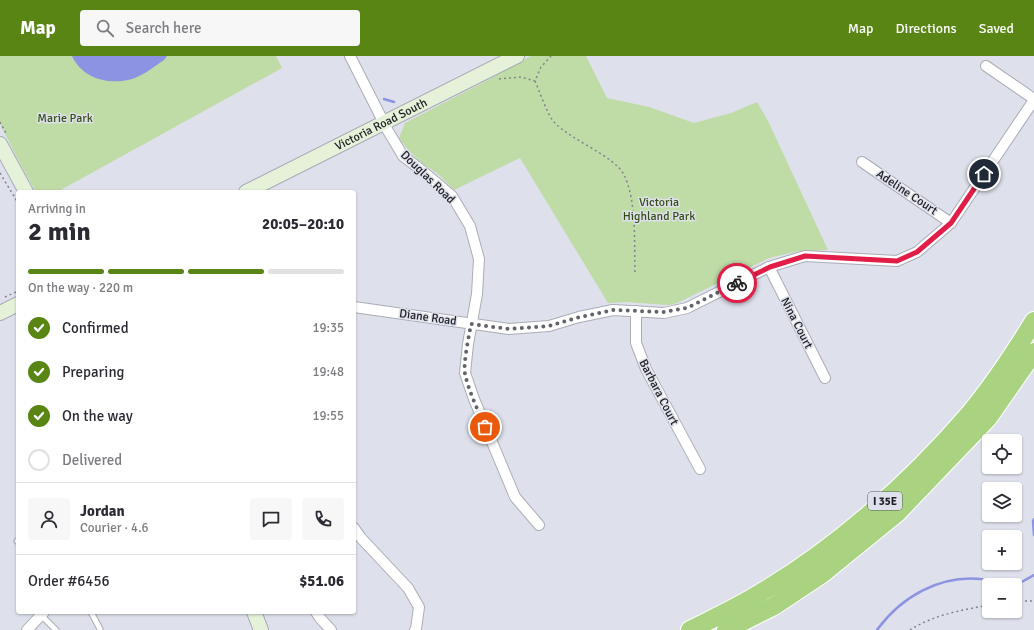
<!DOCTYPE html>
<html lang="en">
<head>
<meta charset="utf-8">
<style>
	body { margin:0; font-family:Signika,sans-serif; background:#f7f7f7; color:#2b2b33; height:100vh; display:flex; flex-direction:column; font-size:15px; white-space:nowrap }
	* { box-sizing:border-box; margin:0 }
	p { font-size:13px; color:#7c7c81 }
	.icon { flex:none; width:22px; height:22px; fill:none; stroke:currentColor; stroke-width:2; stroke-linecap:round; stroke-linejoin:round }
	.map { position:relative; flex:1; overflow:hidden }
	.panel { position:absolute; left:16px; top:134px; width:340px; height:424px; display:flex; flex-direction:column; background:#fff; border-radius:4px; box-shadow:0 1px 3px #0004 }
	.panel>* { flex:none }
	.tools { position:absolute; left:982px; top:378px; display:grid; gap:8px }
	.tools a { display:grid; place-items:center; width:40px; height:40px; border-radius:4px; background:#fff; box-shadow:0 1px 3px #0004; font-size:20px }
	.pin { position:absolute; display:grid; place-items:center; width:34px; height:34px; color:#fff; margin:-17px; border:2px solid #fff; border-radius:50%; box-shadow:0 1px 4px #0007 }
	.courier { position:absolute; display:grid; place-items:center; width:40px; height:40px; margin:-20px; border:3px solid #e11d48; border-radius:50%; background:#fff; color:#222; box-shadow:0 1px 5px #0007 }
	.overview em { font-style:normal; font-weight:700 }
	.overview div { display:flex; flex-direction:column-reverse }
	.overview { display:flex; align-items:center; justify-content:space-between; height:68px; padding:0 12px }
	h1 { font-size:26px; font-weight:700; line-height:30px }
	.bar { display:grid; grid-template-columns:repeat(4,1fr); gap:6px 4px; align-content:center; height:48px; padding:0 12px }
	.bar i { height:5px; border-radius:3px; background:#e1e1e2 }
	.bar .active { background:#588514 }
	.bar p { grid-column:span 4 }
	.line { display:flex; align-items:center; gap:10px; padding:0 12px; border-top:1px solid #e1e1e2 }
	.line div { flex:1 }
	.round { display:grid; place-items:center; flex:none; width:42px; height:42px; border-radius:4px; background:#f7f7f7 }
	ol { padding:0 12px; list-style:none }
	li { display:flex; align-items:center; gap:12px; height:44px }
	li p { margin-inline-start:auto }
	li .icon { padding:4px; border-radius:50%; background:#588514; color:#fff; stroke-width:4 }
	li:last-child { color:#7c7c81 }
	li i { width:22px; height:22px; border:2px solid #e1e1e2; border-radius:50% }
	header { display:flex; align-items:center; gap:24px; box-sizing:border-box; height:56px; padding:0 20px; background:#588514; color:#fff }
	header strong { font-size:19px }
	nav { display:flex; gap:22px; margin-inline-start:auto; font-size:14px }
	.search { width:280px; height:36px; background:#f7f7f7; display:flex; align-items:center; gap:10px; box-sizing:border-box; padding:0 14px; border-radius:4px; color:#7c7c81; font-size:15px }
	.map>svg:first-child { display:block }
</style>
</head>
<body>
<header>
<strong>Map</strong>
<div class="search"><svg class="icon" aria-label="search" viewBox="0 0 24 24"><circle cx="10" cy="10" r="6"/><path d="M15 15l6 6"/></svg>Search here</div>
<nav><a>Map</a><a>Directions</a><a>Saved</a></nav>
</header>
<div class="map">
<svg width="1034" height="574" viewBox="0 0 1034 574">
	<rect width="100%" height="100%" fill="#dee0eb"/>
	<g fill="#bfdba6">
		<path d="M0,0H276L282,12L57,136H36L24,115L0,68Z"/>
		<path d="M531,0H586L607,42L649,51L694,67L731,57L757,46L768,65L828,194L799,195L769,202L677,247L668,249L626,246L608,247L520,102L454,134L438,118L422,107L409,95L399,82L405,67L488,24Z"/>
	</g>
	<path fill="#8b93e2" d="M72,0H167L164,4C155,10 145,18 135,22C112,30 83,24 72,0Z"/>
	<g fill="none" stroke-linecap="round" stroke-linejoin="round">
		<g stroke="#8b93e2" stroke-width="2.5">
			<path d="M384,43L394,46"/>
			<path d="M1034,463L1033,465L1034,479"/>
			<path d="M1011,529L1018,528L1034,519"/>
			<path d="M877,574C901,541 939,519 981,523C987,523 995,527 1001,529"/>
		</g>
		<defs>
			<g id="lane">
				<path d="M17,485L18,486"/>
				<path d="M91,556L100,573"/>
				<path d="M41,559L56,574"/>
			</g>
			<g id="street">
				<path d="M350,0L388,75L403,100L425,117L452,140L470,170L479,203L477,238L468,288L465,317L474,343L515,441L539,469"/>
				<path d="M986,10L1034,43"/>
				<path d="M862,106L951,167"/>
				<path d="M769,211L825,322"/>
				<path d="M354,251L509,273L549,270L579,261L613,254L664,257L687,252L769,211L805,200L897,205L917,196L951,167L1034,44"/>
				<path d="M636,255V287L646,313L700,413"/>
				<path d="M354,472L361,482L408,532L419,551L416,573L415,574"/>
				<path d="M316,556L320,562L331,574"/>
				<path d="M27,574L44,556"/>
			</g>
			<g id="secondary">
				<path d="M0,88L26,136"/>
				<path id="s1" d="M246,136L517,0"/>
				<path d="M0,257L18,248"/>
				<path d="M254,556L261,574"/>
			</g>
			<g id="highway">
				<path d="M690,574C712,563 736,552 757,539C836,493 911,426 970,357C994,328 1015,296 1034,265"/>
				<path d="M726,574L774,550L822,518L897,457L988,362L1034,296"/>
			</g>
		</defs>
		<use href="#lane" stroke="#aaacb7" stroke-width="7"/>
		<use href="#street" stroke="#aaacb7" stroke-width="12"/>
		<use href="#secondary" stroke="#aaacb7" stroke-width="16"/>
		<use href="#highway" stroke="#fff" stroke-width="20"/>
		<g stroke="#83848c" stroke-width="1.5" stroke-dasharray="2 3" stroke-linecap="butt">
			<path d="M499,23L521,21L535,25L541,11L551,0"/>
			<path d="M535,25C539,34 548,60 554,66C570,84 615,100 624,119C637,145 634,189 635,218"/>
			<path d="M0,66L7,79"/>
			<path d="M0,117L18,147"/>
			<path d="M5,241L18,235"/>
			<path d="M1015,545H1034"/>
			<path d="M910,574C933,559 962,554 989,549"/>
		</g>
		<use href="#lane" stroke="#fff" stroke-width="5"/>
		<use href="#street" stroke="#fff" stroke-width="10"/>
		<use href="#secondary" stroke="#e5f2d9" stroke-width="14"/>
		<use href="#highway" stroke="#a9d380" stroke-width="18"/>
	</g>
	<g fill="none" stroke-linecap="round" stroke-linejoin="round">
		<path stroke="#62646a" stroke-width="4" stroke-dasharray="0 7.2" d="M485,371C478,354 469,336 465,318C463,307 469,280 471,268L509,273L549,270L580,261L613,254L664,256L687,252L737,227"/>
		<path stroke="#e11d48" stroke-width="5" d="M737,227L770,211L805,200L897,205L917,196L951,167L984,118"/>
	</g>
	<g text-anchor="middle" stroke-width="3" stroke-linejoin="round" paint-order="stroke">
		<rect fill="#dee0eb" stroke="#595a60" stroke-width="1" x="868" y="436" width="34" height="18" rx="3"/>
		<g font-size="11" font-weight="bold" fill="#202125">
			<text x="885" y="449">I 35E</text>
		</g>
		<g font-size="12" fill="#344e15" stroke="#dee0eb">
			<text x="65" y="66">Marie Park</text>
			<text x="659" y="150">Victoria<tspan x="659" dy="14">Highland Park</tspan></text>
		</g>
		<g font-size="12" fill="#202125" stroke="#dee0eb">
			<text dy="4" stroke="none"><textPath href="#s1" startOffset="151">Victoria Road South</textPath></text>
			<text transform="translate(428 121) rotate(44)" y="4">Douglas Road</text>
			<text transform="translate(907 136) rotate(34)" y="4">Adeline Court</text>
			<text transform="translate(428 261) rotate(8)" y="4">Diane Road</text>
			<text transform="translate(797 267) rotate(63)" y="4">Nina Court</text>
			<text transform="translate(659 336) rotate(63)" y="4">Barbara Court</text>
		</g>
	</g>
</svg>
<div class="tools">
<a><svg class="icon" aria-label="locate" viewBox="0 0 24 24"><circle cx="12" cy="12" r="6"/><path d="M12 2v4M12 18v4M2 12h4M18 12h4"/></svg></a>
<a><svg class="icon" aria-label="layers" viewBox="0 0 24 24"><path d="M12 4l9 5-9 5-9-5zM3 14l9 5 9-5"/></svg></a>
<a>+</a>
<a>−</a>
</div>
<div class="pin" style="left:485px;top:371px;background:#ea580c"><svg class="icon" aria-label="bag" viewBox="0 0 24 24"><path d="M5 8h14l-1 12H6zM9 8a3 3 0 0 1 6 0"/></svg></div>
<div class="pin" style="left:984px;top:118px;background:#1f2937"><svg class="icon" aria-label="home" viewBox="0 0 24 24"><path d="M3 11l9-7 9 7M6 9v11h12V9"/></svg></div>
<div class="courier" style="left:737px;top:227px"><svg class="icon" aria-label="bike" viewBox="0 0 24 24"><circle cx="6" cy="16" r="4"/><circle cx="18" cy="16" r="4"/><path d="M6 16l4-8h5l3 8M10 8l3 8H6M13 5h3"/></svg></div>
<section class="panel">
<div class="overview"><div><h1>2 min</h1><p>Arriving in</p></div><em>20:05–20:10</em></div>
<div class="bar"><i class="active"></i><i class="active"></i><i class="active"></i><i></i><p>On the way · 220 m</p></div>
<ol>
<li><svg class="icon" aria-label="check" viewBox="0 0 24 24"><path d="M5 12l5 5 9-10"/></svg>Confirmed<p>19:35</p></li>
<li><svg class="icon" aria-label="check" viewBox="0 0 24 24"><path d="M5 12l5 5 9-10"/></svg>Preparing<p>19:48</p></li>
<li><svg class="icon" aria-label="check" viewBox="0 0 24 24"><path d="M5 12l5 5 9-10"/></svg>On the way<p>19:55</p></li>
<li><i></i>Delivered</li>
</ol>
<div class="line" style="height:72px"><a class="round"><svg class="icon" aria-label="person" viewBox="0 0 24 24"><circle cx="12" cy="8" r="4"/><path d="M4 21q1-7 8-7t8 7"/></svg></a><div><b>Jordan</b><p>Courier · 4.6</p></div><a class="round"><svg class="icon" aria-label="chat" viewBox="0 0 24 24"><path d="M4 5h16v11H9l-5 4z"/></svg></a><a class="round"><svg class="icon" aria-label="phone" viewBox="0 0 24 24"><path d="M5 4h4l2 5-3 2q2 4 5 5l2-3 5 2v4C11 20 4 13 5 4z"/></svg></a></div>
<div class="line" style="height:52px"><div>Order #6456</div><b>$51.06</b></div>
</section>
</div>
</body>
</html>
